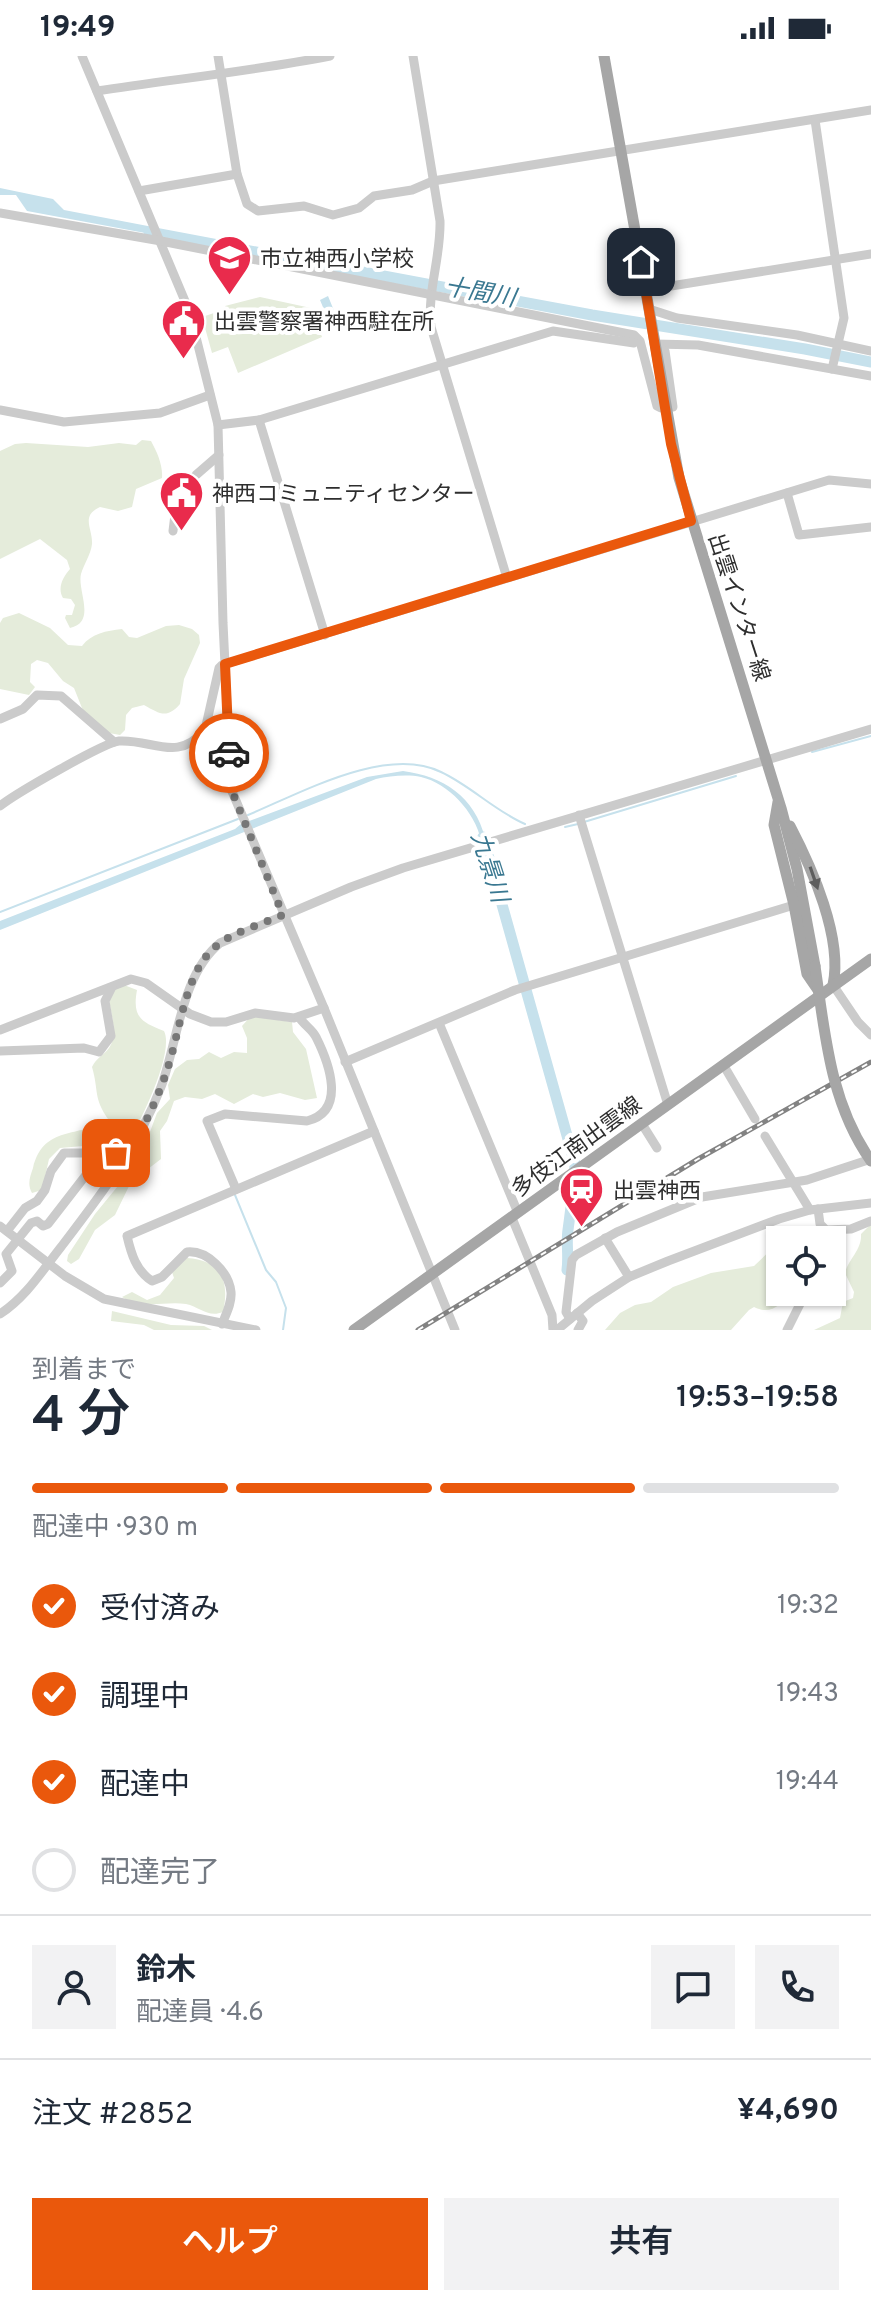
<!DOCTYPE html>
<html lang="ja">
<head>
<meta charset="utf-8">
<style>
	body { margin:0; font-family:Overpass,"Noto Sans JP",sans-serif; background:#f2f2f3; color:#1f2937; height:100vh; display:flex; flex-direction:column; font-size:30px; white-space:nowrap }
	* { box-sizing:border-box; margin:0 }
	p { font-size:26px; color:#747a83 }
	.icon { flex:none; width:44px; height:44px; fill:none; stroke:currentColor; stroke-width:2; stroke-linecap:round; stroke-linejoin:round }
	.map { position:relative; height:1274px; overflow:hidden }
	.side { display:flex; flex-direction:column; background:#fff; flex:1 }
	.side>* { flex:none }
	.tools { position:absolute; left:766px; top:1170px; display:grid; gap:16px }
	.tools a { display:grid; place-items:center; width:80px; height:80px; border-radius:0px; background:#fff; box-shadow:0 2px 6px #0004; font-size:40px }
	.pin { position:absolute; display:grid; place-items:center; width:68px; height:68px; color:#fff; margin:-34px; border-radius:16px; box-shadow:0 4px 12px #0006 }
	.courier { position:absolute; display:grid; place-items:center; width:80px; height:80px; margin:-40px; border:6px solid #ea580c; border-radius:50%; background:#fff; color:#222; box-shadow:0 2px 10px #0007 }
	.head em { font-style:normal; font-weight:600 }
	.head div { display:flex; flex-direction:column-reverse }
	.head { display:flex; align-items:center; justify-content:space-between; height:136px; padding:0 32px }
	h1 { font-size:52px; font-weight:600; line-height:60px }
	.bar { display:grid; grid-template-columns:repeat(4,1fr); gap:12px 8px; align-content:center; height:96px; padding:0 32px }
	.bar i { height:10px; border-radius:6px; background:#e0e1e3 }
	.bar .active { background:#ea580c }
	.bar p { grid-column:span 4 }
	.line { display:flex; align-items:center; gap:20px; padding:0 32px; border-top:2px solid #e0e1e3 }
	.line div { flex:1 }
	.round { display:grid; place-items:center; flex:none; width:84px; height:84px; border-radius:0px; background:#f2f2f3 }
	ol { padding:0 32px; list-style:none }
	li { display:flex; align-items:center; gap:24px; height:88px }
	li p { margin-inline-start:auto }
	li .icon { padding:8px; border-radius:50%; background:#ea580c; color:#fff; stroke-width:4 }
	li:last-child { color:#747a83 }
	li i { width:44px; height:44px; border:4px solid #e0e1e3; border-radius:50% }
	.button { display:flex; gap:16px; margin-top:auto; padding:16px 32px }
	.button a { flex:1; height:92px; border-radius:0px; background:#ea580c; color:#fff; font-size:32px; font-weight:600; line-height:92px; text-align:center }
	.button a+a { background:#f2f2f3; color:#1f2937 }
	.status { display:flex; justify-content:space-between; align-items:center; height:56px; padding:0 40px; background:#fff; direction:ltr }
	.status svg { height:22px; fill:currentColor }
	.map>svg:first-child { display:block }
</style>
</head>
<body>
<div class="status"><b>19:49</b><svg viewBox="0 0 49 12"><path d="M0 12V9h3v3zM5 12V6h3v6zM10 12V3h3v9zM15 12V0h3v12zM26 1h20v11H26zM47 4h2v5h-2z"/></svg></div>
<div class="map">
<svg width="871" height="1274" viewBox="0 0 871 1274">
	<rect width="100%" height="100%" fill="#fff"/>
	<g fill="#e5ecdb">
		<path d="M260,241L311,252L322,281L238,317L228,291L212,297L202,261L226,253L225,250Z"/>
		<path d="M142,384L151,385C157,396 163,409 162,422L136,433L132,451L118,455L100,451C80,460 93,473 92,488C91,498 84,508 81,518C77,535 97,566 70,572L65,562L66,559H72L75,549L71,543L63,542C57,532 63,521 70,513L67,504L40,483L0,503V395L15,388L26,387L88,391L119,387L136,389Z"/>
		<path d="M19,557L50,572L68,589L82,590C92,577 106,575 122,573L129,581L137,582L166,570L179,569L192,573L199,579L200,587L184,623L180,648C167,663 160,658 144,649L132,652L126,659L125,674L120,679L109,677L84,657L74,632L63,625L48,607L37,604L31,608L30,626L35,631L29,639L0,633V567L3,562Z"/>
		<path d="M124,929L137,934C132,961 141,966 164,975C175,996 139,1071 125,1090L106,1088L60,1092L49,1103L42,1134L32,1137C27,1128 30,1121 33,1112C44,1068 79,1083 108,1063C93,1041 99,1035 92,1011C96,1002 104,999 109,992C119,978 110,957 109,941L119,930Z"/>
		<path d="M251,960L292,966L293,976L306,993L317,1042L305,1044L280,1037L263,1041L253,1038L234,1048L215,1038L202,1043L185,1041L174,1045L167,1065L160,1075L161,1103L131,1126L115,1159L95,1174L79,1203L71,1208L67,1205L68,1199L95,1158L122,1125L135,1100L144,1092L157,1057L170,1043L168,1029L175,1013L187,1004L199,1003L209,996L221,1002L234,996L247,997V982L242,970Z"/>
		<path d="M871,1168V1274H814L840,1262L843,1246L853,1242L854,1236L845,1217C849,1202 862,1194 861,1178Z"/>
		<path d="M780,1185V1236H790C781,1250 770,1259 754,1251L749,1254L731,1274H605L620,1257L635,1249L651,1246L673,1231L711,1217L754,1210Z"/>
		<path d="M187,1202C221,1204 230,1225 223,1256C208,1262 200,1251 186,1248C163,1245 144,1254 122,1241L132,1236L147,1244L160,1239L174,1222L172,1216Z"/>
		<path d="M112,1255L171,1269L204,1270L212,1274H154L144,1269L111,1265Z"/>
	</g>
	<g fill="#c6e1ec">
		<path d="M0,132L53,143L64,154L153,171L156,179L27,155L16,139H0Z"/>
		<path d="M328,240L337,262L324,267L320,259L325,256L320,244Z"/>
		<path d="M403,715C443,720 475,741 485,782L481,784C475,756 448,727 421,721C407,718 390,720 376,723L0,874V865L235,773L241,768L367,721Z"/>
	</g>
	<g fill="none" stroke-linecap="round" stroke-linejoin="round">
		<g stroke="#c6e1ec" stroke-width="2">
			<path d="M812,696L871,680"/>
			<path d="M248,759C301,737 386,689 441,716C471,730 495,755 525,768"/>
			<path d="M584,766L736,720"/>
			<path d="M565,771L578,768"/>
			<path d="M0,856L238,763"/>
			<path d="M235,1139L266,1214L276,1226L286,1252L283,1274"/>
		</g>
		<g stroke="#c6e1ec" stroke-width="11">
			<path d="M149,176L592,259L805,293L871,306"/>
			<path d="M483,781L575,1108C574,1130 571,1152 568,1174C566,1186 569,1201 567,1214"/>
		</g>
		<g stroke="#cbcbcb" stroke-width="9">
			<path d="M82,0L190,257L218,369L223,567L231,733L324,952L455,1274"/>
			<path d="M218,0L237,118L247,148L258,155L304,150L333,159L359,152L374,140L412,134L433,125L871,54"/>
			<path d="M413,0L440,165C441,201 427,235 431,271L507,522"/>
			<path d="M97,35C175,23 253,15 330,0"/>
			<path d="M815,64L844,262L832,313"/>
			<path d="M139,135L237,118"/>
			<path d="M0,157L161,185L634,279L640,285L657,350L661,352"/>
			<path d="M646,234L871,198"/>
			<path d="M649,253L677,262L797,279L871,295"/>
			<path d="M655,288L698,289L871,320"/>
			<path d="M661,293L665,295L673,351"/>
			<path d="M0,354L64,366L160,357L210,339"/>
			<path d="M259,364L325,579"/>
			<path d="M218,369L259,364L553,275L634,287"/>
			<path d="M787,437L799,479L871,471"/>
			<path d="M173,475L177,442L196,419L219,399"/>
			<path d="M0,663L23,653L37,639L61,640L114,686"/>
			<path d="M204,675L224,722L229,725"/>
			<path d="M0,750C15,738 103,687 119,685C153,683 177,707 205,674L219,612L222,609L829,424L871,428"/>
			<path d="M579,759L668,1049"/>
			<path d="M833,929L858,966L871,979"/>
			<path d="M439,967L518,1157"/>
			<path d="M0,974L131,923L146,927L190,958L211,966H226L255,957L294,962L324,952"/>
			<path d="M0,995L84,992L99,996L111,980L105,945L112,931"/>
			<path d="M345,1006L515,934L794,849"/>
			<path d="M724,1010L755,1063"/>
			<path d="M642,1068L657,1092"/>
			<path d="M765,1080L810,1154"/>
			<path d="M236,1133L207,1065L225,1058L307,1065C347,1055 329,1007 316,981C312,973 304,969 299,961"/>
			<path d="M818,1153L820,1168L826,1174L851,1173L871,1165"/>
			<path d="M512,1162L552,1259L553,1274"/>
			<path d="M0,1170L65,1220L104,1243L256,1274"/>
			<path d="M7,1175L25,1152L37,1145L45,1134L51,1115L64,1097H103"/>
			<path d="M605,1182L629,1221"/>
			<path d="M0,1227L12,1215L6,1198L31,1167L37,1165L43,1170L48,1168L103,1097L113,1096L126,1103"/>
			<path d="M577,1257L583,1265L578,1274"/>
			<path d="M0,1258C26,1241 42,1215 61,1191C100,1140 138,1091 161,1031C178,985 181,919 220,887L351,831L403,812L871,673"/>
			<path d="M570,1263L566,1256L572,1204L576,1199L617,1176L702,1141L807,1124L871,1103"/>
			<path d="M222,1268C226,1258 232,1247 231,1236C229,1216 207,1194 187,1196L162,1221L152,1225C136,1215 131,1197 127,1180L374,1075"/>
			<path d="M557,1274L592,1245L629,1221L668,1205L779,1163L810,1154L871,1147"/>
			<path d="M787,1274L806,1236"/>
		</g>
		<g stroke="#a6a6a6" stroke-width="11">
			<path d="M604,0L679,422L781,752L797,813L815,910"/>
			<path d="M778,746L774,769L794,849L807,918L820,937"/>
			<path d="M790,770C812,812 843,882 833,929"/>
			<path d="M354,1274L871,903"/>
		</g>
		<defs>
			<path id="rail" d="M418,1274L698,1103L871,1006"/>
		</defs>
		<use href="#rail" stroke="#838383" stroke-width="5"/>
		<use href="#rail" stroke="#fff" stroke-width="2" stroke-dasharray="6" stroke-linecap="butt"/>
		<path stroke="#a6a6a6" stroke-width="11" d="M815,910C825,978 830,1047 871,1105"/>
	</g>
	<defs><path id="oneway-solid" d="M-6-.8H1V-3.2L6.5 0L1 3.2V.8H-6Z" transform="scale(2)"/></defs>
	<use fill="#5e5e5e" href="#oneway-solid" transform="translate(814 822) rotate(71)"/>
	<g fill="none" stroke-linecap="round" stroke-linejoin="round">
		<path stroke="#777" stroke-width="8" stroke-dasharray="0 14.4" d="M116,1097L126,1103C142,1074 157,1045 167,1014C180,977 184,921 212,894C230,876 260,869 283,859L231,733L229,697"/>
		<path stroke="#ea580c" stroke-width="10" d="M229,697L225,608L691,465L671,388L641,206"/>
	</g>
	<defs>
		<symbol id="school-pin" viewBox="-11 -11 22 30"><path d="M0 17L-7.5 6A9.5 9.5 0 1 1 7.5 6Z" fill="#e92b4c" stroke="#fff"/><path d="M0-5L7-2L0 1L-7-2ZM-4 1L0 2.5L4 1V4Q0 6-4 4Z" fill="#fff"/></symbol>
		<symbol id="civic-pin" viewBox="-11 -11 22 30"><path d="M0 17L-7.5 6A9.5 9.5 0 1 1 7.5 6Z" fill="#e92b4c" stroke="#fff"/><path d="M-.6-6.5H3V-4.5H.6V-3L4-1V1h2V6H-6V1h2V-1L-.6-3ZM-1.2 2.5V6h2.4V2.5Z" fill="#fff"/></symbol>
		<symbol id="station-pin" viewBox="-11 -11 22 30"><path d="M0 17L-7.5 6A9.5 9.5 0 1 1 7.5 6Z" fill="#e92b4c" stroke="#fff"/><path d="M-3-6H3Q5-6 5-4V2Q5 4 3 4L4.5 6H3L1.5 4h-3L-3 6H-4.5L-3 4Q-5 4-5 2V-4Q-5-6-3-6ZM-3.5-4v3h7v-3ZM-3.5 1v1.5H-2V1ZM2 1v1.5H3.5V1Z" fill="#fff"/></symbol>
	</defs>
	<g fill-rule="evenodd">
		<use href="#school-pin" x="204" y="176" width="51" height="69"/>
		<use href="#civic-pin" x="158" y="240" width="51" height="69"/>
		<use href="#civic-pin" x="156" y="412" width="51" height="69"/>
		<use href="#station-pin" x="556" y="1108" width="51" height="69"/>
	</g>
	<g text-anchor="middle" stroke-width="8" stroke-linejoin="round" paint-order="stroke">
		<g font-size="22" fill="#2e2e2e" stroke="#fff" text-anchor="start">
			<text x="260" y="210">市立神西小学校</text>
			<text x="214" y="273">出雲警察署神西駐在所</text>
			<text x="212" y="445">神西コミュニティセンター</text>
			<text x="613" y="1142">出雲神西</text>
		</g>
		<g font-size="22" fill="#2e2e2e" stroke="#fff">
			<text transform="translate(740 551) rotate(72)" y="8">出雲インター線</text>
			<text transform="translate(576 1090) rotate(-36)" y="8">多伎江南出雲線</text>
		</g>
		<g font-size="24" font-style="italic" fill="#3a7891" stroke="#fff">
			<text transform="translate(480 236) rotate(10)" y="8">十間川</text>
			<text transform="translate(490 811) rotate(72)" y="8">九景川</text>
		</g>
	</g>
</svg>
<div class="tools">
<a><svg class="icon" aria-label="locate" viewBox="0 0 24 24"><circle cx="12" cy="12" r="6"/><path d="M12 2v4M12 18v4M2 12h4M18 12h4"/></svg></a>
</div>
<div class="pin" style="left:116px;top:1097px;background:#ea580c"><svg class="icon" aria-label="bag" viewBox="0 0 24 24"><path d="M5 8h14l-1 12H6zM9 8a3 3 0 0 1 6 0"/></svg></div>
<div class="pin" style="left:641px;top:206px;background:#1f2937"><svg class="icon" aria-label="home" viewBox="0 0 24 24"><path d="M3 11l9-7 9 7M6 9v11h12V9"/></svg></div>
<div class="courier" style="left:229px;top:697px"><svg class="icon" aria-label="car" viewBox="0 0 24 24"><path d="M5 17H2v-5l4-1 3-4h7l3 4 3 1v5h-3M9 17h6M6 11h13"/><circle cx="7" cy="17" r="2"/><circle cx="17" cy="17" r="2"/></svg></div>
</div>
<section class="side">
<div class="head"><div><h1>4 分</h1><p>到着まで</p></div><em>19:53–19:58</em></div>
<div class="bar"><i class="active"></i><i class="active"></i><i class="active"></i><i></i><p>配達中 · 930 m</p></div>
<ol>
<li><svg class="icon" aria-label="check" viewBox="0 0 24 24"><path d="M5 12l5 5 9-10"/></svg>受付済み<p>19:32</p></li>
<li><svg class="icon" aria-label="check" viewBox="0 0 24 24"><path d="M5 12l5 5 9-10"/></svg>調理中<p>19:43</p></li>
<li><svg class="icon" aria-label="check" viewBox="0 0 24 24"><path d="M5 12l5 5 9-10"/></svg>配達中<p>19:44</p></li>
<li><i></i>配達完了</li>
</ol>
<div class="line" style="height:144px"><a class="round"><svg class="icon" aria-label="person" viewBox="0 0 24 24"><circle cx="12" cy="8" r="4"/><path d="M4 21q1-7 8-7t8 7"/></svg></a><div><b>鈴木</b><p>配達員 · 4.6</p></div><a class="round"><svg class="icon" aria-label="chat" viewBox="0 0 24 24"><path d="M4 5h16v11H9l-5 4z"/></svg></a><a class="round"><svg class="icon" aria-label="phone" viewBox="0 0 24 24"><path d="M5 4h4l2 5-3 2q2 4 5 5l2-3 5 2v4C11 20 4 13 5 4z"/></svg></a></div>
<div class="line" style="height:104px"><div>注文 #2852</div><b>¥4,690</b></div>
<div class="button"><a>ヘルプ</a><a>共有</a></div>
</section>
</body>
</html>
